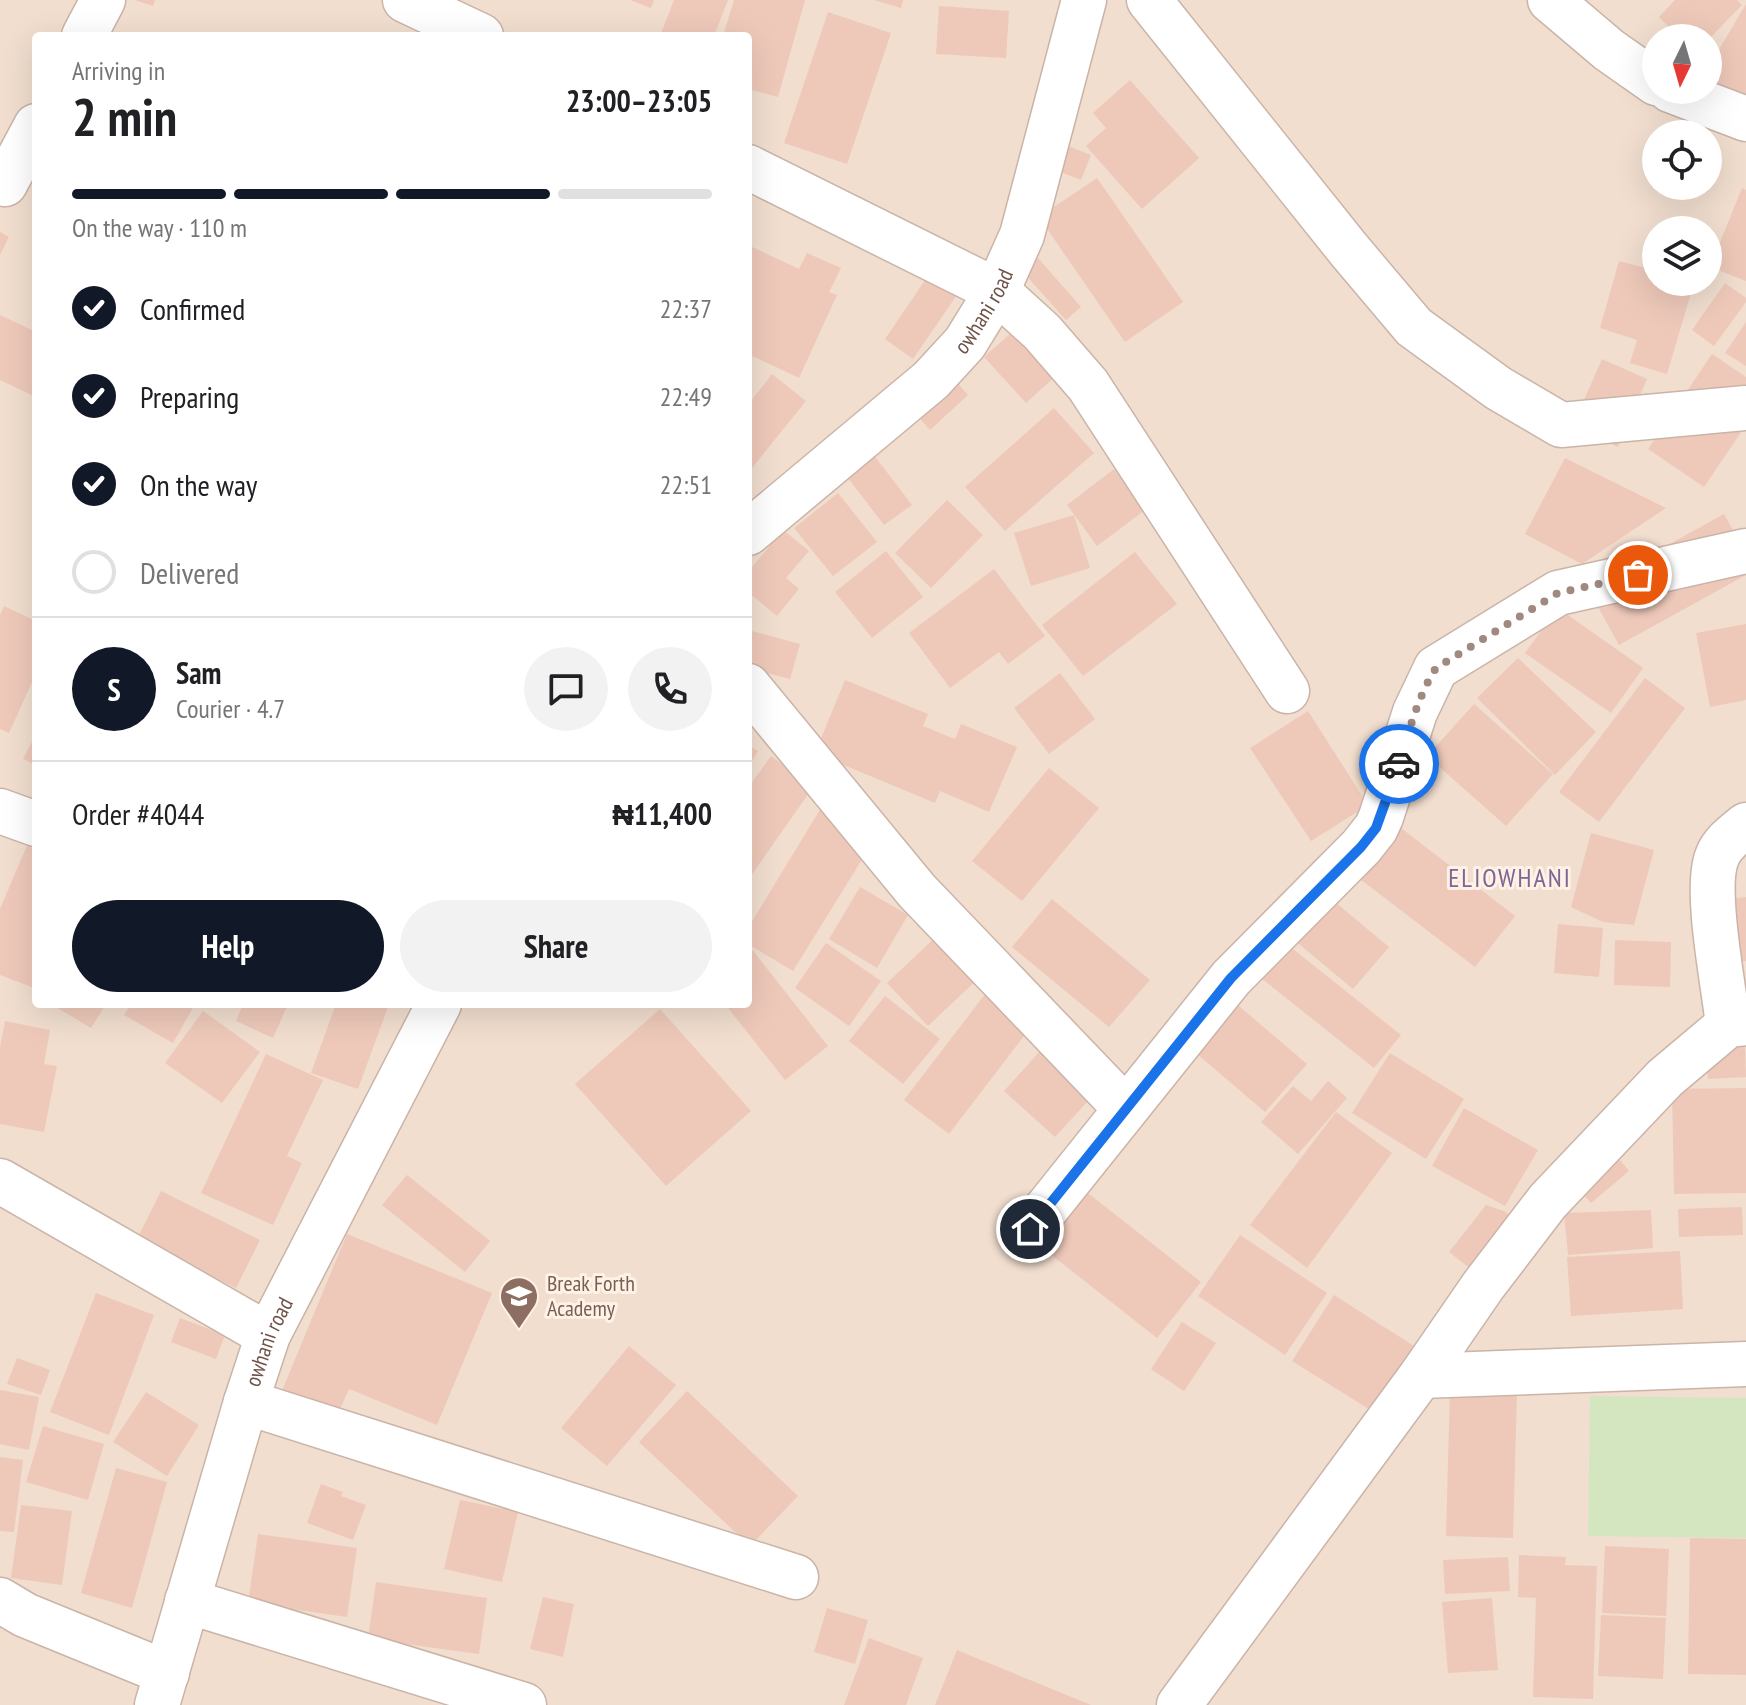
<!DOCTYPE html>
<html lang="en">
<head>
<meta charset="utf-8">
<style>
	body { margin:0; font-family:"PT Sans Narrow",sans-serif; background:#f2f2f2; color:#202124; height:100vh; display:flex; flex-direction:column; font-size:30px; white-space:nowrap }
	* { box-sizing:border-box; margin:0 }
	p { font-size:26px; color:#757577 }
	.icon { flex:none; width:44px; height:44px; fill:none; stroke:currentColor; stroke-width:2; stroke-linecap:round; stroke-linejoin:round }
	.map { position:relative; flex:1; overflow:hidden }
	.details { position:absolute; left:32px; top:32px; width:720px; height:976px; display:flex; flex-direction:column; background:#fff; border-radius:8px; box-shadow:0 8px 32px #0002 }
	.details>* { flex:none }
	.needle { width:52px; rotate:185deg }
	.controls { position:absolute; left:1642px; top:24px; display:grid; gap:16px }
	.controls a { display:grid; place-items:center; width:80px; height:80px; border-radius:50%; background:#fff; box-shadow:0 8px 32px #0002; font-size:40px }
	.pin { position:absolute; display:grid; place-items:center; width:68px; height:68px; color:#fff; margin:-34px; border:4px solid #fff; border-radius:50%; box-shadow:0 2px 8px #0007 }
	.courier { position:absolute; display:grid; place-items:center; width:80px; height:80px; margin:-40px; border:6px solid #1a73e8; border-radius:50%; background:#fff; color:#222; box-shadow:0 2px 10px #0007 }
	.headline em { font-style:normal; font-weight:700 }
	.headline div { display:flex; flex-direction:column-reverse }
	.headline { display:flex; align-items:center; justify-content:space-between; height:136px; padding:0 40px }
	h1 { font-size:52px; font-weight:700; line-height:60px }
	.bar { display:grid; grid-template-columns:repeat(4,1fr); gap:12px 8px; align-content:center; height:96px; padding:0 40px }
	.bar i { height:10px; border-radius:6px; background:#e0e0e0 }
	.bar .selected { background:#111827 }
	.bar p { grid-column:span 4 }
	.line { display:flex; align-items:center; gap:20px; padding:0 40px; border-top:2px solid #e0e0e0 }
	.line div { flex:1 }
	.round { display:grid; place-items:center; flex:none; width:84px; height:84px; border-radius:42px; background:#f2f2f2 }
	ol { padding:0 40px; list-style:none }
	li { display:flex; align-items:center; gap:24px; height:88px }
	li p { margin-inline-start:auto }
	li .icon { padding:8px; border-radius:50%; background:#111827; color:#fff; stroke-width:4 }
	li:last-child { color:#757577 }
	li i { width:44px; height:44px; border:4px solid #e0e0e0; border-radius:50% }
	.cta { display:flex; gap:16px; margin-top:auto; padding:16px 40px }
	.cta a { flex:1; height:92px; border-radius:48px; background:#111827; color:#fff; font-size:32px; font-weight:700; line-height:92px; text-align:center }
	.cta a+a { background:#f2f2f2; color:#202124 }
	.map>svg:first-child { display:block }
</style>
</head>
<body>
<div class="map">
<svg width="1746" height="1705" viewBox="0 0 1746 1705">
	<rect width="100%" height="100%" fill="#faede0"/>
	<path fill="#f1decf" fill-rule="evenodd" d="M0,0H1746V1705H0ZM36,36H748V1004H36ZM1656,38H1708V90H1656ZM1656,134H1708V186H1656ZM1656,230H1708V282H1656Z"/>
	<path fill="#d4e6c0" d="M1590,1396L1746,1398V1538L1588,1536Z"/>
	<g fill="#eec9ba">
		<path d="M135,0H155L153,6Z"/>
		<path d="M630,0H654L651,8Z"/>
		<path d="M674,0H728L714,36H660Z"/>
		<path d="M734,0H805L778,97L748,89V36H723Z"/>
		<path d="M874,0H903L901,8Z"/>
		<path d="M1675,0H1737L1742,5L1708,40V38H1680L1659,17Z"/>
		<path d="M1746,4V112L1708,89V68Z"/>
		<path d="M939,6L1009,11L1006,58L936,54Z"/>
		<path d="M828,12L891,33L847,164L784,143Z"/>
		<path d="M1130,80L1199,158L1142,209L1086,146L1106,128L1093,113Z"/>
		<path d="M1068,146L1091,155L1081,180L1058,171Z"/>
		<path d="M1097,178L1183,302L1125,342L1039,217Z"/>
		<path d="M1742,188L1746,190V281L1710,267Z"/>
		<path d="M0,232L9,237L0,255Z"/>
		<path d="M750,246L799,269L807,253L841,268L829,292L837,295L799,378L748,354V251Z"/>
		<path d="M1038,258L1081,307L1066,320L1023,272Z"/>
		<path d="M1619,261L1656,271V282L1694,283L1667,374L1630,363L1637,340L1600,328Z"/>
		<path d="M932,270L961,289L913,359L885,339Z"/>
		<path d="M1725,283L1746,298V302L1714,346L1692,330Z"/>
		<path d="M0,315L36,332V397L0,380Z"/>
		<path d="M1746,322V366L1725,353Z"/>
		<path d="M1020,325L1062,370L1026,403L984,357Z"/>
		<path d="M1712,354L1746,377V425L1704,487L1648,449Z"/>
		<path d="M1602,359L1647,379L1618,447L1572,427Z"/>
		<path d="M772,374L806,401L748,473V405Z"/>
		<path d="M953,378L968,395L930,430L915,413Z"/>
		<path d="M1054,408L1094,453L1005,531L965,487Z"/>
		<path d="M873,454L912,505L884,525L845,474Z"/>
		<path d="M1565,458L1666,508L1582,564L1525,534Z"/>
		<path d="M1114,469L1145,510L1097,546L1067,505Z"/>
		<path d="M838,493L877,542L833,576L794,528Z"/>
		<path d="M947,500L983,535L931,588L895,553Z"/>
		<path d="M1724,514L1746,554V575L1619,645L1588,589Z"/>
		<path d="M1074,515L1090,568L1031,586L1014,533Z"/>
		<path d="M783,530L809,551L786,578L799,589L777,616L748,592V572Z"/>
		<path d="M886,551L923,597L872,638L835,592Z"/>
		<path d="M1135,552L1177,604L1083,676L1042,625Z"/>
		<path d="M994,569L1045,636L1008,664L999,652L950,688L909,633Z"/>
		<path d="M4,606L36,621V673L9,733L0,729V615Z"/>
		<path d="M1558,608L1643,668L1611,713L1525,653Z"/>
		<path d="M1746,624V700L1710,707L1696,633Z"/>
		<path d="M748,630L800,644L790,679L748,668Z"/>
		<path d="M1518,658L1596,732L1555,775L1477,698Z"/>
		<path d="M1060,673L1095,719L1049,754L1014,708Z"/>
		<path d="M1645,678L1685,708L1599,822L1559,792Z"/>
		<path d="M845,680L928,714L923,726L955,739L961,724L1017,747L989,812L940,791L935,803L815,753Z"/>
		<path d="M1474,704L1553,774L1506,826L1427,756Z"/>
		<path d="M1308,711L1368,805L1311,841L1250,748Z"/>
		<path d="M36,734V765L23,759Z"/>
		<path d="M748,745L758,751L748,767Z"/>
		<path d="M771,756L814,786L748,880V788Z"/>
		<path d="M1049,768L1099,808L1022,901L972,861Z"/>
		<path d="M821,808L874,840L793,971L748,944V928Z"/>
		<path d="M1401,828L1515,916L1475,967L1360,879Z"/>
		<path d="M1591,833L1654,850L1634,925L1603,922L1571,907Z"/>
		<path d="M31,836L36,838V983L34,988L0,975V909Z"/>
		<path d="M860,887L908,915L877,968L829,939Z"/>
		<path d="M1329,897L1389,947L1353,989L1293,939Z"/>
		<path d="M1746,897V961L1740,962L1731,899Z"/>
		<path d="M1052,899L1150,980L1109,1027L1012,947Z"/>
		<path d="M1558,924L1603,928L1599,977L1554,973Z"/>
		<path d="M942,931L983,974L928,1026L887,983Z"/>
		<path d="M1615,940L1671,942L1670,987L1614,985Z"/>
		<path d="M826,943L881,981L849,1026L795,988Z"/>
		<path d="M1288,945L1401,1035L1374,1068L1261,978Z"/>
		<path d="M750,947L828,1046L785,1080L725,1004H748V949Z"/>
		<path d="M992,985L1037,1019L949,1134L904,1100Z"/>
		<path d="M885,996L940,1039L903,1084L849,1041Z"/>
		<path d="M1232,1000L1307,1064L1265,1112L1190,1048Z"/>
		<path d="M51,1004H106L91,1028Z"/>
		<path d="M131,1004H195L173,1043L124,1015Z"/>
		<path d="M243,1004H288L273,1038L236,1021Z"/>
		<path d="M336,1004H389L358,1089L311,1073Z"/>
		<path d="M660,1009L751,1111L666,1186L575,1084Z"/>
		<path d="M203,1011L260,1052L222,1103L165,1063Z"/>
		<path d="M5,1021L50,1030L44,1064L57,1066L44,1132L0,1124V1047Z"/>
		<path d="M1048,1042L1099,1089L1055,1137L1004,1091Z"/>
		<path d="M1745,1046L1746,1077L1708,1079L1706,1047Z"/>
		<path d="M1390,1053L1464,1099L1426,1159L1352,1113Z"/>
		<path d="M266,1054L323,1080L287,1156L302,1163L273,1225L201,1193Z"/>
		<path d="M1328,1081L1347,1098L1298,1154L1261,1122L1293,1086L1311,1101Z"/>
		<path d="M1746,1088V1193L1674,1194L1672,1089Z"/>
		<path d="M1464,1108L1538,1150L1505,1206L1432,1166Z"/>
		<path d="M1336,1112L1392,1153L1307,1268L1250,1225Z"/>
		<path d="M1611,1149L1629,1171L1591,1203L1572,1181Z"/>
		<path d="M407,1175L490,1241L465,1272L382,1205Z"/>
		<path d="M1079,1186L1201,1282L1157,1338L1035,1242Z"/>
		<path d="M161,1191L260,1240L236,1288L137,1239Z"/>
		<path d="M1486,1205L1504,1211L1517,1221L1476,1273L1449,1252Z"/>
		<path d="M1742,1207L1743,1235L1679,1237L1678,1209Z"/>
		<path d="M1651,1210L1653,1248L1568,1255L1564,1213Z"/>
		<path d="M347,1234L492,1293L437,1425L349,1389L337,1416L281,1393Z"/>
		<path d="M1240,1235L1327,1293L1285,1355L1198,1296Z"/>
		<path d="M1680,1251L1683,1309L1571,1316L1567,1257Z"/>
		<path d="M96,1293L154,1315L109,1435L50,1412Z"/>
		<path d="M1334,1295L1414,1346L1372,1411L1292,1361Z"/>
		<path d="M180,1318L225,1335L216,1359L171,1342Z"/>
		<path d="M1182,1322L1216,1343L1184,1391L1151,1369Z"/>
		<path d="M629,1346L676,1385L607,1466L561,1428Z"/>
		<path d="M17,1358L50,1370L41,1395L7,1384Z"/>
		<path d="M0,1390L39,1397L29,1450L0,1444Z"/>
		<path d="M687,1391L798,1496L750,1546L639,1442Z"/>
		<path d="M1450,1391L1517,1393L1513,1538L1446,1536Z"/>
		<path d="M146,1392L199,1425L167,1476L113,1442Z"/>
		<path d="M43,1426L104,1444L88,1500L26,1482Z"/>
		<path d="M0,1457L23,1460L14,1532L0,1531Z"/>
		<path d="M116,1468L167,1482L132,1608L81,1593Z"/>
		<path d="M321,1484L343,1492L341,1496L366,1505L353,1540L307,1523Z"/>
		<path d="M460,1500L518,1512L502,1582L444,1569Z"/>
		<path d="M21,1505L72,1511L62,1585L11,1578Z"/>
		<path d="M258,1534L357,1548L347,1617L248,1603Z"/>
		<path d="M1690,1538L1746,1539V1675L1688,1674Z"/>
		<path d="M1605,1546L1669,1549L1666,1616L1602,1613Z"/>
		<path d="M1519,1555L1566,1557L1565,1565L1597,1566L1593,1699L1533,1697L1536,1598L1518,1597Z"/>
		<path d="M1508,1557L1510,1591L1445,1594L1443,1560Z"/>
		<path d="M376,1582L487,1598L479,1654L368,1639Z"/>
		<path d="M543,1597L574,1604L563,1657L530,1649Z"/>
		<path d="M1492,1598L1498,1670L1448,1673L1442,1602Z"/>
		<path d="M827,1608L868,1620L855,1664L814,1652Z"/>
		<path d="M1601,1615L1666,1618L1663,1679L1598,1676Z"/>
		<path d="M869,1638L923,1658L906,1705H844Z"/>
		<path d="M957,1650L1091,1705H935Z"/>
	</g>
	<g fill="none" stroke-linecap="round" stroke-linejoin="round">
		<defs>
			<g id="minor">
				<path d="M405,0L481,36"/>
				<path d="M1149,0L1349,250L1414,327L1498,388L1561,425L1746,408"/>
				<path d="M1550,0L1609,50L1656,83"/>
				<path d="M84,36L103,0"/>
				<path d="M1670,90L1746,119"/>
				<path d="M748,167L997,291L1042,332L1088,385L1287,691"/>
				<path d="M5,184L36,126"/>
				<path id="s1" d="M748,533L931,380L965,343L997,291L1022,235L1084,0"/>
				<path d="M748,686L917,891L1125,1108"/>
				<path d="M0,811L36,824"/>
				<path d="M1728,1025C1724,987 1704,889 1717,857C1722,843 1735,834 1746,825"/>
				<path d="M0,1181L268,1335"/>
				<path d="M1030,1229L1231,978L1361,847L1376,828L1381,817L1415,712L1436,668L1558,593L1746,551"/>
				<path d="M1421,1376L1746,1364"/>
				<path d="M246,1402L796,1577"/>
				<path d="M0,1600L25,1615L167,1673"/>
				<path d="M187,1601L524,1705"/>
				<path id="s2" d="M157,1705L246,1402L268,1335L439,1004"/>
				<path d="M1179,1705L1421,1376L1483,1286L1548,1201L1665,1078L1728,1025L1746,1023"/>
			</g>
		</defs>
		<use href="#minor" stroke="#cab4a8" stroke-width="47"/>
		<use href="#minor" stroke="#fff" stroke-width="44"/>
	</g>
	<g fill="none" stroke-linecap="round" stroke-linejoin="round">
		<path stroke="#a0897e" stroke-width="8" stroke-dasharray="0 14.4" d="M1399,764C1409,731 1418,696 1436,668L1558,593L1638,575"/>
		<path stroke="#1a73e8" stroke-width="10" d="M1030,1229L1231,978L1361,847L1376,828L1399,764"/>
	</g>
	<defs>
		<symbol id="school-pin" viewBox="-11 -11 22 30"><path d="M0 17L-7.5 6A9.5 9.5 0 1 1 7.5 6Z" fill="#8d6e63" stroke="#fef2e6"/><path d="M0-5L7-2L0 1L-7-2ZM-4 1L0 2.5L4 1V4Q0 6-4 4Z" fill="#fff"/></symbol>
	</defs>
	<g fill-rule="evenodd">
		<use href="#school-pin" x="497" y="1274" width="44" height="60"/>
	</g>
	<g text-anchor="middle" stroke-width="6" stroke-linejoin="round" paint-order="stroke">
		<g font-size="22" fill="#6f5349" stroke="#fef2e6">
			<text dy="8" stroke="none"><textPath href="#s1" startOffset="326">owhani road</textPath></text>
			<text dy="8" stroke="none"><textPath href="#s2" startOffset="380">owhani road</textPath></text>
		</g>
		<g font-size="22" fill="#785e54" stroke="#fef2e6" text-anchor="start">
			<text x="547" y="1291">Break Forth<tspan x="547" dy="25">Academy</tspan></text>
		</g>
		<g font-size="26" letter-spacing="2" fill="#7e6593" stroke="#fef2e6">
			<text x="1510" y="887">ELIOWHANI</text>
		</g>
	</g>
</svg>
<div class="controls">
<a><svg class="needle" viewBox="-14 -14 28 28"><path d="M0-13l5 13h-10z" fill="#e53935"/><path d="M0 13l5-13h-10z" fill="#757577"/></svg></a>
<a><svg class="icon" aria-label="locate" viewBox="0 0 24 24"><circle cx="12" cy="12" r="6"/><path d="M12 2v4M12 18v4M2 12h4M18 12h4"/></svg></a>
<a><svg class="icon" aria-label="layers" viewBox="0 0 24 24"><path d="M12 4l9 5-9 5-9-5zM3 14l9 5 9-5"/></svg></a>
</div>
<div class="pin" style="left:1638px;top:575px;background:#ea580c"><svg class="icon" aria-label="bag" viewBox="0 0 24 24"><path d="M5 8h14l-1 12H6zM9 8a3 3 0 0 1 6 0"/></svg></div>
<div class="pin" style="left:1030px;top:1229px;background:#1f2937"><svg class="icon" aria-label="home" viewBox="0 0 24 24"><path d="M3 11l9-7 9 7M6 9v11h12V9"/></svg></div>
<div class="courier" style="left:1399px;top:764px"><svg class="icon" aria-label="car" viewBox="0 0 24 24"><path d="M5 17H2v-5l4-1 3-4h7l3 4 3 1v5h-3M9 17h6M6 11h13"/><circle cx="7" cy="17" r="2"/><circle cx="17" cy="17" r="2"/></svg></div>
<section class="details">
<div class="headline"><div><h1>2 min</h1><p>Arriving in</p></div><em>23:00–23:05</em></div>
<div class="bar"><i class="selected"></i><i class="selected"></i><i class="selected"></i><i></i><p>On the way · 110 m</p></div>
<ol>
<li><svg class="icon" aria-label="check" viewBox="0 0 24 24"><path d="M5 12l5 5 9-10"/></svg>Confirmed<p>22:37</p></li>
<li><svg class="icon" aria-label="check" viewBox="0 0 24 24"><path d="M5 12l5 5 9-10"/></svg>Preparing<p>22:49</p></li>
<li><svg class="icon" aria-label="check" viewBox="0 0 24 24"><path d="M5 12l5 5 9-10"/></svg>On the way<p>22:51</p></li>
<li><i></i>Delivered</li>
</ol>
<div class="line" style="height:144px"><b class="round" style="background:#111827;color:#fff">S</b><div><b>Sam</b><p>Courier · 4.7</p></div><a class="round"><svg class="icon" aria-label="chat" viewBox="0 0 24 24"><path d="M4 5h16v11H9l-5 4z"/></svg></a><a class="round"><svg class="icon" aria-label="phone" viewBox="0 0 24 24"><path d="M5 4h4l2 5-3 2q2 4 5 5l2-3 5 2v4C11 20 4 13 5 4z"/></svg></a></div>
<div class="line" style="height:104px"><div>Order #4044</div><b>₦11,400</b></div>
<div class="cta"><a>Help</a><a>Share</a></div>
</section>
</div>
</body>
</html>
